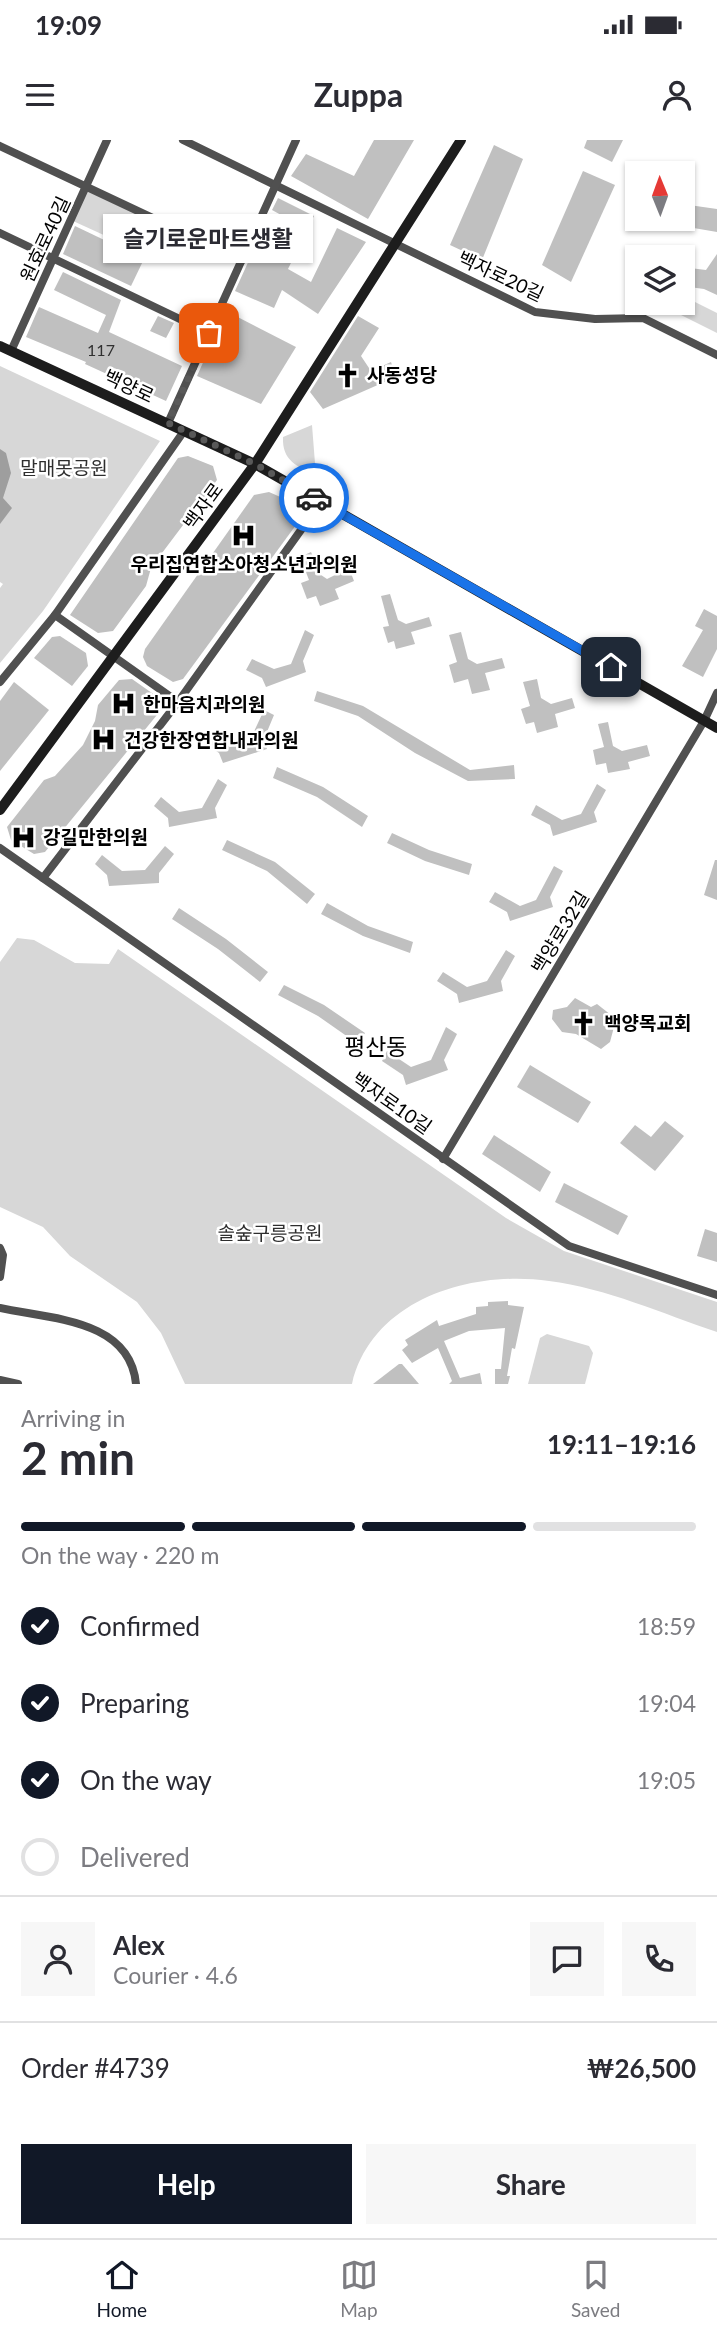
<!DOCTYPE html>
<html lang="en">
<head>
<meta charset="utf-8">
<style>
	body { margin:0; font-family:Lato,"Noto Sans KR",sans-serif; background:#f7f7f7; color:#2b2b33; height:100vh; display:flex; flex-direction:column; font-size:26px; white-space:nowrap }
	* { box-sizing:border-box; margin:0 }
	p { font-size:23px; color:#7c7c81 }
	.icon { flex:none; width:38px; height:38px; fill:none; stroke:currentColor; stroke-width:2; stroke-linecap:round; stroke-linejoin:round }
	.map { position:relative; height:1244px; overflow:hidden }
	.details { display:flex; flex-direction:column; background:#fff; flex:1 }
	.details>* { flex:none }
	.needle { width:46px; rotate:359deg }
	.controls { position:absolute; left:625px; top:21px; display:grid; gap:14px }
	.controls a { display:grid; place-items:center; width:70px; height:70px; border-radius:0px; background:#fff; box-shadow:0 2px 5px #0004; font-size:35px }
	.pin { position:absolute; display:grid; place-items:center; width:60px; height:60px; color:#fff; margin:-30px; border-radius:14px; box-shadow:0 4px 10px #0006 }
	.courier { position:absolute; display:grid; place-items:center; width:70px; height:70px; margin:-35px; border:5px solid #1a73e8; border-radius:50%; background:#fff; color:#222; box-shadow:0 2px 9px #0007 }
	.bubble { position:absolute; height:49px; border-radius:0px; background:#fff; box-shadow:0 2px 5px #0004; font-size:23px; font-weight:700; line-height:49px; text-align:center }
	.headline em { font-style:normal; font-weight:700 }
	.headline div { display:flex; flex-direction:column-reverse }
	.headline { display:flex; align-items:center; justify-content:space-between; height:119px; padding:0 21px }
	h1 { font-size:46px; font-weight:700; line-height:52px }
	.bar { display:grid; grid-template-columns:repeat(4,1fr); gap:10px 7px; align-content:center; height:84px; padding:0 21px }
	.bar i { height:9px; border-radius:5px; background:#e1e1e2 }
	.bar .selected { background:#111827 }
	.bar p { grid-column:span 4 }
	.line { display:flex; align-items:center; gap:18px; padding:0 21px; border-top:2px solid #e1e1e2 }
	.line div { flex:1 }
	.round { display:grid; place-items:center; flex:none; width:74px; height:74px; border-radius:0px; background:#f7f7f7 }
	ol { padding:0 21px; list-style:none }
	li { display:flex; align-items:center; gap:21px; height:77px }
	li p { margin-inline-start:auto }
	li .icon { padding:7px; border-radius:50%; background:#111827; color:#fff; stroke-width:4 }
	li:last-child { color:#7c7c81 }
	li i { width:38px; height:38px; border:4px solid #e1e1e2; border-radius:50% }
	.cta { display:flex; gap:14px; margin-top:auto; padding:14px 21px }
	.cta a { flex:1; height:80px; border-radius:0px; background:#111827; color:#fff; font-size:28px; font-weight:700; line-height:80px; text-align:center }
	.cta a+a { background:#f7f7f7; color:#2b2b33 }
	.status { display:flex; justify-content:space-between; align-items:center; height:49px; padding:0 35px; background:#fff; direction:ltr }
	.status svg { height:19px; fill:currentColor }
	header { display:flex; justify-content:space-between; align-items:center; height:91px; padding:0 21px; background:#fff; font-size:32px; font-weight:700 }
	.dock { display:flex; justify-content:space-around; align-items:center; height:98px; border-top:2px solid #e1e1e2; background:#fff; font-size:19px; color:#7c7c81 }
	.dock a { display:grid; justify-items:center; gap:4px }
	.dock .selected { color:#111827 }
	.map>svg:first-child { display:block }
</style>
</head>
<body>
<div class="status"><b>19:09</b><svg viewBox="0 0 49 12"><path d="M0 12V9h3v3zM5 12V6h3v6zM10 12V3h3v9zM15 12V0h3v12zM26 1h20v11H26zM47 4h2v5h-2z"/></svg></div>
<header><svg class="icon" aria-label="menu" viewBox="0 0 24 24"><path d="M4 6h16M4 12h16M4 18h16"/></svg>Zuppa<svg class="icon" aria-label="person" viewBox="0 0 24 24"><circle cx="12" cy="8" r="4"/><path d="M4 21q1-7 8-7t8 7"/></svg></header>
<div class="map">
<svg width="717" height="1244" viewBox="0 0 717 1244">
	<rect width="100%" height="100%" fill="#fff"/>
	<g fill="#d7d7d7">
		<path d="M87,50L155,80L141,112L73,81Z"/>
		<path d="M683,156L717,173V193L675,172Z"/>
		<path d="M0,226L160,301L43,471L0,523V448L3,444L0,442Z"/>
		<path d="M312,285L316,336C297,326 282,321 283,297Z"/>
		<path d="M17,798L34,800L75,823L109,824L118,809L506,1078L564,1111L717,1162V1192C663,1174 606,1148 549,1141C471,1130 372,1159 352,1244H185L161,1193L137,1162L70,1116L43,1087L0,1067V822Z"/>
		<path d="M547,1194L589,1206L593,1213L585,1244H528L540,1198Z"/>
	</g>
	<path fill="#9e9e9e" d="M0,309L6,313L11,333L3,358L12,368L0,384Z"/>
	<g fill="#c0c0c0">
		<path d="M374,0H414L368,79L291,36L306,14L354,36Z"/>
		<path d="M587,0H623L612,22L584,8Z"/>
		<path d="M494,5L523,19L482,120L450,105Z"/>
		<path d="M583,31L615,45L571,142L542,125Z"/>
		<path d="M278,58L314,76L288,129L311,142L337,88L366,102L318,174L282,150L274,168L235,151L260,96L281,105L292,81L272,70Z"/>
		<path d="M682,64L717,69V92L682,86Z"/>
		<path d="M75,86L144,119L131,146L63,114Z"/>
		<path d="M717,114V155L704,149L682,146V127L706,130Z"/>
		<path d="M63,132L121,160L109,192L182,226L166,261L85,224L86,222L26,197L39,167L98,193L106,175L54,150Z"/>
		<path d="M226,171L296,207L261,264L197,236Z"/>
		<path d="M158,176L174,183L166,198L150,191Z"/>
		<path d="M358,176L379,188L361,216L371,231L391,222L396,237L323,269L310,252Z"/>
		<path d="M188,316L213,326L217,340L162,413L151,428L146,446L113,491L98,493L70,475L178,318Z"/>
		<path d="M269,352L294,363L296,385L183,539L173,542L147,526L143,517L145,509L254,355Z"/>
		<path d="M311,412L321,435L327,439L349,428L354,441L335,449L339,459L320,466L316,456L307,459L301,443L309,440L300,417Z"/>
		<path d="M390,454L398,480L406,484L429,477L432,486L411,492L415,504L396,509L394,501L388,503L383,487L389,486L381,456Z"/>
		<path d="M704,469L717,476V509L703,537L682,526L703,490L695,486Z"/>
		<path d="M305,490L314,495L303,521L306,532L266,547L262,538L246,530L252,519L274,529L291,524Z"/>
		<path d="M461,492L468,519L477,524L502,518L505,528L485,533L490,550L472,554L468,539L454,543L449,525L457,522L449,495Z"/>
		<path d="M60,496L86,513L88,526L72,546L34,518L52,497Z"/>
		<path d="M132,539L159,558L161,570L45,712L34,714L11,700L7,687L44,640L55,636L83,605L95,581L98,565L119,540Z"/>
		<path d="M537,539L541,558L551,564L572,558L575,568L555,574L558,587L537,593L534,582L526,584L521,569L530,566L523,542Z"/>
		<path d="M14,542L49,570L0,631V561Z"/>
		<path d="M317,551L363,566L470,630L514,625L515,639L468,641L415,613L358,576L314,561Z"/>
		<path d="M264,570L274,575L264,599L267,609L223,623L219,613L206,604L212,595L230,607L250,600Z"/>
		<path d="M608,582L613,606L622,611L647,605L650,616L628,622L630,629L608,633L606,623L596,625L593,610L604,607L598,584Z"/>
		<path d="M277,627L323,647L368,676L362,687L317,657L273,638Z"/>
		<path d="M218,639L227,645L215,668L217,678L169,687L168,678L154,666L161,657L179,672L202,668Z"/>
		<path d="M597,644L606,650L594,672L597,682L553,696L550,685L531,675L536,665L562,680L581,674Z"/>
		<path d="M392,693L429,710L472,724L469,735L425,721L387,703Z"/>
		<path d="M227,700L275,722L315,754L307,764L267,731L222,710Z"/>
		<path d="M165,706L174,714L159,733V743L109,746L107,735L95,724L102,715L122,731L145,730Z"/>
		<path d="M715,720H717V760L704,755Z"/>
		<path d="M554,726L563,731L550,757L553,767L510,781L507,772L489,762L495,752L520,766L536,760Z"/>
		<path d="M327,763L368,786L413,802L410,813L363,796L321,774Z"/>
		<path d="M179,768L226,799L268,832L260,842L218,809L172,779Z"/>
		<path d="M506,810L515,816L501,841L503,851L459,863L457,854L437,841L443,832L467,847L487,841Z"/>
		<path d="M284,845L324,865L365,893L358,904L318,876L278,855Z"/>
		<path d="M575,858L591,867L597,864L611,875L614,887L610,902L601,909L576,894L562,892L552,879L553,870L567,867Z"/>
		<path d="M446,887L457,894L444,920L448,930L406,945L403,935L382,921L387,911L411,927L431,920Z"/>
		<path d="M530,925L591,962L578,983L517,947Z"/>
		<path d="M665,981L684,996L655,1031L620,1003L635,985L651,997Z"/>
		<path d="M494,995L551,1032L540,1052L482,1014Z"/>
		<path d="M564,1043L628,1076L618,1095L555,1062Z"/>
		<path d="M705,1089L717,1093V1122L697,1116Z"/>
		<path d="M508,1161V1165L524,1167L515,1209L512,1208L507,1236H510L508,1244H495V1229H501L505,1188L469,1191L444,1201L460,1238L480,1233L482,1244H449L452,1241L438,1208L412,1223L402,1210L408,1205L405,1200L437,1180L439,1186L476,1174V1167L488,1166V1162Z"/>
		<path d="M399,1224H402L419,1244H373Z"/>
	</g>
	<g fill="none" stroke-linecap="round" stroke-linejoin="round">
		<g stroke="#505050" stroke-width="8">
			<path d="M183,0L535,172L595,179L643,178L717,215"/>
			<path d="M0,6L242,120"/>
			<path d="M0,93L209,193"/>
			<path d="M11,211L107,0"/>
			<path d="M168,283L296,0"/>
			<path d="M55,475L178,562"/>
			<path d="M0,542L55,475L184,291"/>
			<path d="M0,708L569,1106L717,1155"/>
			<path d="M43,738L178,562L321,362"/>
			<path d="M443,1019L704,581L717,553"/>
			<path d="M0,1108L3,1115L0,1137"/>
			<path d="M0,1168C50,1179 130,1179 136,1244"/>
			<path d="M0,1240L18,1244"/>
		</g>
		<g stroke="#1d1d1d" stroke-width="10">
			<path d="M0,206L255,324L717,588"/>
			<path d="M0,670L255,324L461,0"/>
		</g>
	</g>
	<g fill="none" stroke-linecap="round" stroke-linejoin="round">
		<path stroke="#595959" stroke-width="7" stroke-dasharray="0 12.6" d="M209,193L168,283L255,324L314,358"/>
		<path stroke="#1a73e8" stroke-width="9" d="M314,358L611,527"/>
	</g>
	<defs>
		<symbol id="church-bare" viewBox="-9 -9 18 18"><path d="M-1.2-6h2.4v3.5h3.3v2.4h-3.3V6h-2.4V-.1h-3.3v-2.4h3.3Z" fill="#000" stroke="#fff" stroke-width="2.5" paint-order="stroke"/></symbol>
		<symbol id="hospital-bare" viewBox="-9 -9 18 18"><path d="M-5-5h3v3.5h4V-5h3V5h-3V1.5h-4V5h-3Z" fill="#000" stroke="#fff" stroke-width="2.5" paint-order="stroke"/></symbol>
	</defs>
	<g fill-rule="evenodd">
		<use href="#church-bare" x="330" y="218" width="35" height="35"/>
		<use href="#hospital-bare" x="226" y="378" width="35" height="35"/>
		<use href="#hospital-bare" x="106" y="546" width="35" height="35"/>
		<use href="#hospital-bare" x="86" y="582" width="35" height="35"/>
		<use href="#hospital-bare" x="6" y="680" width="35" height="35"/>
		<use href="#church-bare" x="566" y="866" width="35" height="35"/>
	</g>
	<g text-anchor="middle" stroke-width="5" stroke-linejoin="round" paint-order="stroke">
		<g font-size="16" fill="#303030">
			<text x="101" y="216">117</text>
		</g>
		<g font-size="19" fill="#000" stroke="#fff">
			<text transform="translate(45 99) rotate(-65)" y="7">원효로40길</text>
			<text transform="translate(501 136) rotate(25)" y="7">백자로20길</text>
			<text transform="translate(129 246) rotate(25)" y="7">백양로</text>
			<text transform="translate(203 366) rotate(-54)" y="7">백자로</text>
			<text transform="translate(560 792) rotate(-59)" y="7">백양로32길</text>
			<text transform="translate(392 963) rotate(35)" y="7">백자로10길</text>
		</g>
		<g font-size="19" font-weight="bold" fill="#000" stroke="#fff" text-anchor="start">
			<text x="367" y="242">사동성당</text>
			<text x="244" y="431" text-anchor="middle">우리집연합소아청소년과의원</text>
			<text x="143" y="571">한마음치과의원</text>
			<text x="124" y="607">건강한장연합내과의원</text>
			<text x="43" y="704">강길만한의원</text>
			<text x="604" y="890">백양목교회</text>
		</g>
		<g font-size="19" fill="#2e2e2e" stroke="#fff">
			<text x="64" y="335">말매못공원</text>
			<text x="270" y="1100">솔숲구릉공원</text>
		</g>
		<g font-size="23" fill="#000" stroke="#fff">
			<text x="376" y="915">평산동</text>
		</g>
	</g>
</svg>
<div class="controls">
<a><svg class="needle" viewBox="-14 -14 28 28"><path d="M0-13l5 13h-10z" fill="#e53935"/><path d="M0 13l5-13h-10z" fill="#7c7c81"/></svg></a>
<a><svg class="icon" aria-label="layers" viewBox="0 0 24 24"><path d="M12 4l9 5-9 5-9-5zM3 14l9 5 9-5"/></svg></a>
</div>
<div class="pin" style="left:209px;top:193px;background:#ea580c"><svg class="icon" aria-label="bag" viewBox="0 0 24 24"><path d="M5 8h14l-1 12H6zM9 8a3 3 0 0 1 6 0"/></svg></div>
<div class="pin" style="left:611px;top:527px;background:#1f2937"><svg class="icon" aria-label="home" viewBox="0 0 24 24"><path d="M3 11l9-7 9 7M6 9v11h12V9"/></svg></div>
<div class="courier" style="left:314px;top:358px"><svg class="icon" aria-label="car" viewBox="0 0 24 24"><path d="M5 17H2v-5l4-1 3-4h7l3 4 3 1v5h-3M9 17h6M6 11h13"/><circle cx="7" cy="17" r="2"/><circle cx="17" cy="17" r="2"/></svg></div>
<div class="bubble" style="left:103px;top:74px;width:210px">슬기로운마트생활</div>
</div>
<section class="details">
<div class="headline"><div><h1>2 min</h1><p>Arriving in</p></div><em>19:11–19:16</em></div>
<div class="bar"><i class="selected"></i><i class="selected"></i><i class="selected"></i><i></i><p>On the way · 220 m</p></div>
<ol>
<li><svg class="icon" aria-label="check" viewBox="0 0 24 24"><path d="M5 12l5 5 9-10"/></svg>Confirmed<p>18:59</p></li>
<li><svg class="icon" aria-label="check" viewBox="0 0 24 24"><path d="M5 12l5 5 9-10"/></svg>Preparing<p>19:04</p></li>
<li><svg class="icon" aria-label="check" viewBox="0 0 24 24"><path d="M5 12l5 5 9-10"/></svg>On the way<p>19:05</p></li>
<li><i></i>Delivered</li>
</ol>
<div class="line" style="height:126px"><a class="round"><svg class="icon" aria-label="person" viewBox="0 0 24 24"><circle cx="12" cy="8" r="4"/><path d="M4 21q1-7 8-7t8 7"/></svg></a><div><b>Alex</b><p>Courier · 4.6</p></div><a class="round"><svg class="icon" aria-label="chat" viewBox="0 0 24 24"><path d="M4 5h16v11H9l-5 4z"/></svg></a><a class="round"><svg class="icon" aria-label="phone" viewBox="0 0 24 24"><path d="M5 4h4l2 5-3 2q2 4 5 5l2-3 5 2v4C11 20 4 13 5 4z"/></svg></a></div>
<div class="line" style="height:91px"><div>Order #4739</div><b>₩26,500</b></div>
<div class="cta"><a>Help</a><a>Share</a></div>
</section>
<nav class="dock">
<a class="selected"><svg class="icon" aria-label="home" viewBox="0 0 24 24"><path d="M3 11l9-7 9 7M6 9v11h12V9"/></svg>Home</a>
<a><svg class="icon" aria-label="map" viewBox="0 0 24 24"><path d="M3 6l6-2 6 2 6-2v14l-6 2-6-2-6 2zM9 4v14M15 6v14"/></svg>Map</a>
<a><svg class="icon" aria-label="saved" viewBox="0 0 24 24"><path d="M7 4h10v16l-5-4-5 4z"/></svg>Saved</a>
</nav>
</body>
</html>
